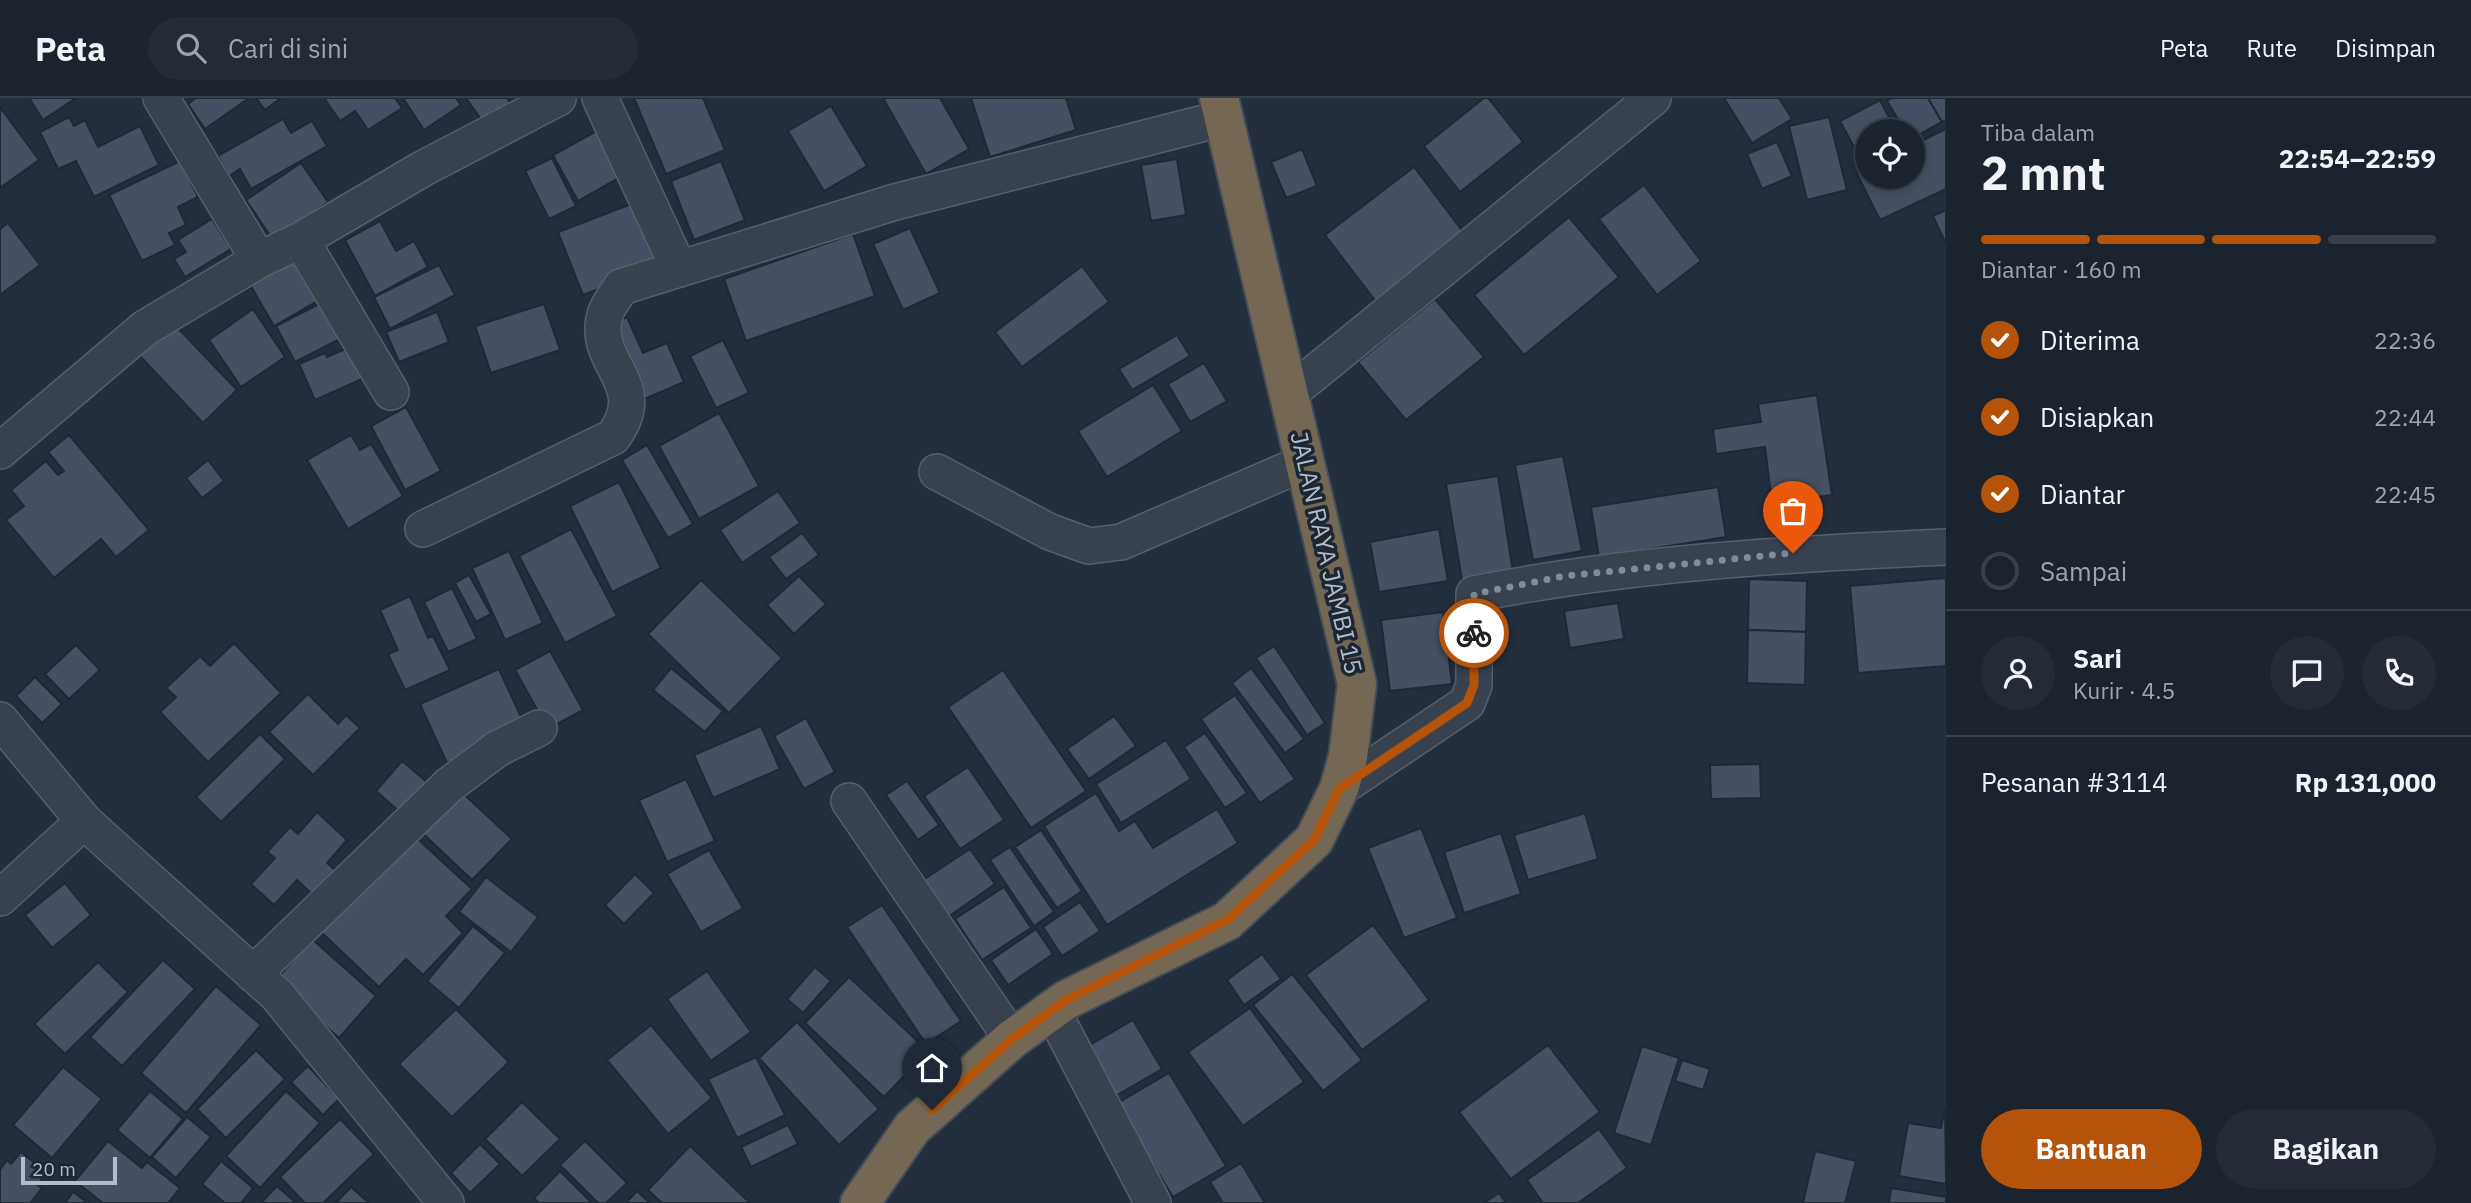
<!DOCTYPE html>
<html lang="id">
<head>
<meta charset="utf-8">
<style>
	body { margin:0; font-family:"IBM Plex Sans",sans-serif; background:#242b36; color:#f1f3f6; height:100vh; display:flex; flex-direction:column; font-size:26px; white-space:nowrap }
	* { box-sizing:border-box; margin:0 }
	p { font-size:23px; color:#a0a4aa }
	.icon { flex:none; width:38px; height:38px; fill:none; stroke:currentColor; stroke-width:2; stroke-linecap:round; stroke-linejoin:round }
	.map { position:relative; flex:1; overflow:hidden }
	.details { display:flex; flex-direction:column; background:#1b232e; width:525px }
	.details>* { flex:none }
	.buttons { position:absolute; left:1855px; top:21px; display:grid; gap:14px }
	.buttons a { display:grid; place-items:center; width:70px; height:70px; border-radius:50%; background:#1b232e; box-shadow:0 4px 18px #0003,0 0 0 2px #39404a; font-size:35px }
	.scale { position:absolute; left:21px; bottom:18px; width:96px; box-sizing:border-box; padding-left:7px; border:4px solid #b4bcc9; border-top:0; font-size:19px; line-height:24px; white-space:nowrap; color:#b4bcc9; -webkit-text-stroke:5px #1d2633; paint-order:stroke }
	.pin { position:absolute; display:grid; place-items:center; width:60px; height:60px; color:#fff; margin:-72px -30px; border-radius:50% 50% 50% 0; rotate:-45deg; box-shadow:0 0 7px #0007 }
	.pin .icon { rotate:45deg }
	.courier { position:absolute; display:grid; place-items:center; width:70px; height:70px; margin:-35px; border:5px solid #b45309; border-radius:50%; background:#fff; color:#222; box-shadow:0 2px 9px #0007 }
	.head em { font-style:normal; font-weight:800 }
	.head div { display:flex; flex-direction:column-reverse }
	.head { display:flex; align-items:center; justify-content:space-between; height:119px; padding:0 35px }
	h1 { font-size:46px; font-weight:800; line-height:52px }
	.bar { display:grid; grid-template-columns:repeat(4,1fr); gap:10px 7px; align-content:center; height:84px; padding:0 35px }
	.bar i { height:9px; border-radius:5px; background:#39404a }
	.bar .current { background:#b45309 }
	.bar p { grid-column:span 4 }
	.line { display:flex; align-items:center; gap:18px; padding:0 35px; border-top:2px solid #39404a }
	.line div { flex:1 }
	.round { display:grid; place-items:center; flex:none; width:74px; height:74px; border-radius:37px; background:#242b36 }
	ol { padding:0 35px; list-style:none }
	li { display:flex; align-items:center; gap:21px; height:77px }
	li p { margin-inline-start:auto }
	li .icon { padding:7px; border-radius:50%; background:#b45309; color:#fff; stroke-width:4 }
	li:last-child { color:#a0a4aa }
	li i { width:38px; height:38px; border:4px solid #39404a; border-radius:50% }
	.button { display:flex; gap:14px; margin-top:auto; padding:14px 35px }
	.button a { flex:1; height:80px; border-radius:42px; background:#b45309; color:#fff; font-size:28px; font-weight:800; line-height:80px; text-align:center }
	.button a+a { background:#242b36; color:#f1f3f6 }
	header { display:flex; align-items:center; gap:42px; box-sizing:border-box; height:98px; padding:0 35px; background:#1b232e; border-bottom:2px solid #39404a }
	header strong { font-size:33px }
	nav { display:flex; gap:38px; margin-inline-start:auto; font-size:24px }
	.search { width:490px; height:63px; background:#242b36; display:flex; align-items:center; gap:18px; box-sizing:border-box; padding:0 24px; border-radius:38px; color:#a0a4aa; font-size:26px }
	main { display:flex; flex:1; min-height:0 }
	.map>svg:first-child { display:block }
</style>
</head>
<body>
<header>
<strong>Peta</strong>
<div class="search"><svg class="icon" aria-label="search" viewBox="0 0 24 24"><circle cx="10" cy="10" r="6"/><path d="M15 15l6 6"/></svg>Cari di sini</div>
<nav><a>Peta</a><a>Rute</a><a>Disimpan</a></nav>
</header>
<main>
<div class="map">
<svg width="1946" height="1105" viewBox="0 0 1946 1105">
	<rect width="100%" height="100%" fill="#242f3e"/>
	<g fill="#455162" stroke="#1f2835" stroke-width="2">
		<path d="M29,0H76L43,22Z"/>
		<path d="M196,0H249L205,31L188,6Z"/>
		<path d="M256,0H281L265,12Z"/>
		<path d="M324,0H395L402,10L368,32L355,13L340,23Z"/>
		<path d="M403,0H456L461,7L424,32Z"/>
		<path d="M466,0H507L511,6L483,24Z"/>
		<path d="M634,0H703L725,52L666,76Z"/>
		<path d="M883,0H940L969,51L926,76Z"/>
		<path d="M971,0H1066L1076,32L990,59Z"/>
		<path d="M1484,0H1488L1523,44L1460,94L1424,48Z"/>
		<path d="M1724,0H1779L1792,21L1752,45Z"/>
		<path d="M1892,0H1928L1942,24L1913,40V33H1905L1887,3Z"/>
		<path d="M1928,0H1946V22L1942,24Z"/>
		<path d="M1880,2L1896,33H1867V64L1863,66L1840,23Z"/>
		<path d="M831,8L867,68L824,93L788,33Z"/>
		<path d="M0,9L39,62L0,90Z"/>
		<path d="M69,19L74,28L85,22L98,49L140,28L159,67L94,99L76,63L58,71L40,34Z"/>
		<path d="M1829,19L1847,92L1807,102L1789,28Z"/>
		<path d="M283,21L291,35L312,23L327,48L251,91L240,71L229,78L218,58Z"/>
		<path d="M602,30L627,75L578,103L553,57Z"/>
		<path d="M1946,31V91L1880,122L1856,74L1867,69V79H1913V47Z"/>
		<path d="M1777,44L1792,78L1762,91L1747,56Z"/>
		<path d="M1302,51L1317,88L1286,100L1271,64Z"/>
		<path d="M552,60L576,108L549,121L525,73Z"/>
		<path d="M1177,61L1186,117L1151,123L1141,67Z"/>
		<path d="M180,63L198,99L178,109L186,127L169,135L175,147L142,163L109,97Z"/>
		<path d="M721,63L745,122L694,142L671,83Z"/>
		<path d="M301,65L328,104L273,142L246,102Z"/>
		<path d="M1414,69L1466,138L1377,205L1325,137Z"/>
		<path d="M1644,87L1701,163L1657,197L1599,121Z"/>
		<path d="M634,105L659,168L583,197L558,134Z"/>
		<path d="M1946,112V146L1933,118Z"/>
		<path d="M1569,119L1619,179L1524,257L1474,197Z"/>
		<path d="M212,121L231,151L185,179L174,161L186,154L178,142Z"/>
		<path d="M380,123L396,153L414,143L428,169L375,198L345,142Z"/>
		<path d="M8,125L40,167L0,197V131Z"/>
		<path d="M910,130L940,195L903,212L873,146Z"/>
		<path d="M853,136L875,198L746,243L724,181Z"/>
		<path d="M299,153L326,198L274,228L248,183Z"/>
		<path d="M439,167L455,197L390,231L374,199Z"/>
		<path d="M1082,168L1109,204L1022,269L995,234Z"/>
		<path d="M1435,201L1484,259L1406,322L1358,264Z"/>
		<path d="M321,205L340,241L295,264L276,228Z"/>
		<path d="M544,206L560,252L491,275L475,228Z"/>
		<path d="M253,211L285,259L241,289L209,242Z"/>
		<path d="M437,214L449,244L399,264L386,234Z"/>
		<path d="M627,219L643,255L667,245L684,284L640,303L607,228Z"/>
		<path d="M173,225L237,292L203,325L139,257Z"/>
		<path d="M1177,237L1190,258L1132,292L1119,271Z"/>
		<path d="M723,242L749,295L716,310L690,258Z"/>
		<path d="M355,247L369,278L315,302L299,266L325,255L327,259Z"/>
		<path d="M1204,265L1227,303L1190,324L1168,286Z"/>
		<path d="M1153,287L1182,333L1107,379L1078,333Z"/>
		<path d="M1817,297L1832,397L1772,405L1765,349L1716,356L1713,331L1761,324L1758,306Z"/>
		<path d="M406,309L441,373L405,392L371,328Z"/>
		<path d="M719,315L759,388L699,421L659,348Z"/>
		<path d="M69,337L149,432L116,459L101,441L54,480L6,422L24,408L11,392L46,363L58,377L64,373L48,354Z"/>
		<path d="M351,337L360,352L371,346L403,398L348,431L307,362Z"/>
		<path d="M647,347L693,426L668,440L622,362Z"/>
		<path d="M1563,358L1582,453L1533,462L1515,367Z"/>
		<path d="M208,362L224,383L202,400L186,380Z"/>
		<path d="M1498,378L1513,474L1462,482L1446,386Z"/>
		<path d="M619,384L661,470L612,494L570,408Z"/>
		<path d="M1718,389L1726,439L1599,459L1591,409Z"/>
		<path d="M778,393L800,425L742,465L720,432Z"/>
		<path d="M571,431L617,518L565,545L519,458Z"/>
		<path d="M1439,431L1448,483L1379,494L1370,444Z"/>
		<path d="M802,435L819,457L786,481L769,459Z"/>
		<path d="M509,453L543,525L505,542L472,470Z"/>
		<path d="M469,477L491,516L476,524L455,485Z"/>
		<path d="M799,478L826,506L794,536L767,507Z"/>
		<path d="M1946,480V568L1858,575L1850,488Z"/>
		<path d="M1749,481L1807,483L1806,534L1748,532Z"/>
		<path d="M701,482L782,560L729,615L648,536Z"/>
		<path d="M452,490L477,541L448,554L424,504Z"/>
		<path d="M410,498L428,540L433,538L450,572L405,592L388,556L398,552L380,512Z"/>
		<path d="M1618,505L1624,541L1570,550L1564,513Z"/>
		<path d="M1443,514L1452,586L1390,593L1381,522Z"/>
		<path d="M1748,532L1806,534L1805,587L1747,585Z"/>
		<path d="M234,545L281,595L208,664L160,614L176,599L166,590L200,558L210,568Z"/>
		<path d="M76,547L100,572L69,601L45,576Z"/>
		<path d="M1274,548L1325,625L1307,637L1256,560Z"/>
		<path d="M550,553L583,612L548,631L515,572Z"/>
		<path d="M671,570L723,613L705,634L653,592Z"/>
		<path d="M1251,570L1304,641L1285,655L1232,585Z"/>
		<path d="M499,571L526,630L447,665L420,606Z"/>
		<path d="M1003,572L1086,693L1031,730L948,609Z"/>
		<path d="M35,579L62,606L42,625L16,598Z"/>
		<path d="M308,596L338,626L346,617L360,630L313,677L269,634Z"/>
		<path d="M1235,597L1295,681L1260,705L1201,621Z"/>
		<path d="M1114,618L1136,648L1089,681L1067,651Z"/>
		<path d="M806,620L835,674L804,691L774,638Z"/>
		<path d="M761,628L780,671L713,700L694,657Z"/>
		<path d="M1205,635L1247,695L1225,710L1184,649Z"/>
		<path d="M260,636L285,661L221,724L196,699Z"/>
		<path d="M1166,642L1191,681L1121,725L1096,686Z"/>
		<path d="M402,663L435,691L408,721L376,693Z"/>
		<path d="M1760,666L1761,700L1711,701L1710,667Z"/>
		<path d="M968,669L1004,722L960,751L924,698Z"/>
		<path d="M686,681L715,743L667,764L639,702Z"/>
		<path d="M907,683L939,727L918,742L886,697Z"/>
		<path d="M454,687L512,741L472,782L415,728Z"/>
		<path d="M1096,695L1119,733L1135,723L1153,750L1217,711L1238,745L1107,827L1044,728Z"/>
		<path d="M317,714L347,742L327,765L335,772L313,797L297,782L274,807L251,786L275,760L267,754L290,729L298,736Z"/>
		<path d="M1585,715L1598,761L1528,782L1514,737Z"/>
		<path d="M1421,730L1457,820L1404,840L1368,750Z"/>
		<path d="M1041,732L1082,793L1057,810L1015,749Z"/>
		<path d="M410,734L472,791L446,818L463,835L423,877L406,861L379,889L318,831Z"/>
		<path d="M1501,735L1521,796L1464,815L1444,754Z"/>
		<path d="M1010,749L1054,814L1034,828L990,762Z"/>
		<path d="M970,751L995,786L945,821L920,784Z"/>
		<path d="M709,752L743,810L701,834L667,776Z"/>
		<path d="M635,776L654,795L624,826L605,807Z"/>
		<path d="M486,779L538,819L511,854L459,814Z"/>
		<path d="M65,785L91,817L52,850L25,817Z"/>
		<path d="M1004,789L1031,830L982,862L955,821Z"/>
		<path d="M1080,804L1100,833L1062,858L1043,829Z"/>
		<path d="M882,807L961,923L926,946L847,829Z"/>
		<path d="M1373,827L1429,902L1362,952L1306,877Z"/>
		<path d="M473,828L505,855L459,910L427,883Z"/>
		<path d="M1036,831L1053,856L1008,887L991,862Z"/>
		<path d="M312,841L376,898L339,940L275,883Z"/>
		<path d="M1262,856L1281,881L1244,907L1227,882Z"/>
		<path d="M163,862L195,891L122,968L90,939Z"/>
		<path d="M98,864L128,894L65,956L34,926Z"/>
		<path d="M815,869L831,883L803,915L787,901Z"/>
		<path d="M707,873L751,934L711,963L667,901Z"/>
		<path d="M1292,876L1362,962L1323,993L1253,907Z"/>
		<path d="M849,879L928,953L884,999L805,925Z"/>
		<path d="M216,888L261,927L186,1015L141,975Z"/>
		<path d="M1250,910L1304,984L1243,1028L1188,954Z"/>
		<path d="M456,911L509,964L452,1019L399,966Z"/>
		<path d="M1133,922L1162,971L1112,1000L1083,951Z"/>
		<path d="M797,924L879,1011L839,1047L759,960Z"/>
		<path d="M651,927L712,1000L668,1036L607,962Z"/>
		<path d="M1548,947L1600,1014L1511,1081L1459,1014Z"/>
		<path d="M1642,948L1679,960L1651,1047L1614,1035Z"/>
		<path d="M256,952L285,981L226,1040L197,1011Z"/>
		<path d="M756,959L785,1017L737,1040L708,981Z"/>
		<path d="M1682,962L1710,971L1703,992L1675,983Z"/>
		<path d="M308,968L339,1001L323,1017L291,984Z"/>
		<path d="M63,969L102,1001L52,1060L13,1027Z"/>
		<path d="M1169,975L1226,1068L1173,1099L1116,1006Z"/>
		<path d="M150,993L183,1021L150,1060L117,1032Z"/>
		<path d="M286,993L320,1025L260,1090L226,1058Z"/>
		<path d="M522,1004L560,1041L522,1078L485,1041Z"/>
		<path d="M1945,1009L1946,1086L1899,1078L1908,1025L1941,1030Z"/>
		<path d="M187,1019L211,1039L176,1080L152,1059Z"/>
		<path d="M340,1021L374,1056L323,1105H305L280,1079Z"/>
		<path d="M788,1027L798,1046L751,1069L741,1049Z"/>
		<path d="M1599,1031L1627,1070L1578,1105H1543L1527,1082Z"/>
		<path d="M108,1043L142,1070L147,1064L180,1090L168,1105H103L75,1083Z"/>
		<path d="M585,1043L627,1085L606,1105H598L560,1067Z"/>
		<path d="M480,1046L500,1066L470,1095L451,1075Z"/>
		<path d="M690,1048L750,1105H662L648,1092Z"/>
		<path d="M1815,1053L1856,1063L1845,1105H1803Z"/>
		<path d="M21,1054L47,1075L37,1087L42,1090L30,1105H0V1072L7,1062L11,1066Z"/>
		<path d="M221,1063L253,1090L241,1105H225L202,1086Z"/>
		<path d="M1241,1065L1265,1105H1223L1210,1084Z"/>
		<path d="M560,1073L592,1105H539L534,1100Z"/>
		<path d="M277,1088L296,1105H261Z"/>
		<path d="M351,1089L369,1105H336Z"/>
		<path d="M1891,1090L1946,1099V1105H1889Z"/>
		<path d="M637,1093L650,1105H626Z"/>
		<path d="M73,1094L88,1105H65Z"/>
		<path d="M1499,1095L1506,1105H1484Z"/>
	</g>
	<g fill="none" stroke-linecap="round" stroke-linejoin="round">
		<defs>
			<g id="minor">
				<path d="M161,0L259,162"/>
				<path d="M600,0L679,171"/>
				<path d="M301,142L391,294"/>
				<path d="M1290,295L1653,0"/>
				<path d="M0,353L145,230L259,162L301,142L424,70L558,0"/>
				<path d="M937,374L1050,434L1089,448L1121,444L1306,364"/>
				<path d="M423,431L613,339C653,285 591,266 605,217C607,208 616,198 621,189L895,104L1224,20"/>
				<path d="M0,622L84,723L277,897L446,1105"/>
				<path d="M1339,691L1467,605L1474,587V496C1630,465 1787,456 1946,449"/>
				<path d="M849,703L1012,941"/>
				<path d="M0,800L84,723"/>
				<path d="M253,876L449,687L497,651L539,630"/>
				<path d="M1052,912L1153,1105"/>
			</g>
			<path id="highway" d="M860,1105L912,1030L1012,941L1066,902L1227,823L1314,742L1339,691L1348,659L1357,586L1219,0"/>
		</defs>
		<use href="#minor" stroke="#565f6c" stroke-width="38"/>
		<use href="#highway" stroke="#434c59" stroke-width="42"/>
		<use href="#minor" stroke="#38414e" stroke-width="35"/>
		<use href="#highway" stroke="#746855" stroke-width="38"/>
	</g>
	<g fill="none" stroke-linecap="round" stroke-linejoin="round">
		<path stroke="#828b98" stroke-width="7" stroke-dasharray="0 12.6" d="M1474,535V496L1565,478L1793,455"/>
		<path stroke="#b45309" stroke-width="9" d="M932,1012L1012,941L1066,902L1227,822L1314,742L1339,691L1467,605L1474,587V535"/>
	</g>
	<g text-anchor="middle" stroke-width="7" stroke-linejoin="round" paint-order="stroke">
		<g font-size="24" fill="#b4bcc9" stroke="#1d2633">
			<text transform="translate(1326 455) rotate(77)" y="8">JALAN RAYA JAMBI 15</text>
		</g>
	</g>
</svg>
<div class="buttons">
<a><svg class="icon" aria-label="locate" viewBox="0 0 24 24"><circle cx="12" cy="12" r="6"/><path d="M12 2v4M12 18v4M2 12h4M18 12h4"/></svg></a>
</div>
<div class="scale">20 m</div>
<div class="pin" style="left:1793px;top:455px;background:#ea580c"><svg class="icon" aria-label="bag" viewBox="0 0 24 24"><path d="M5 8h14l-1 12H6zM9 8a3 3 0 0 1 6 0"/></svg></div>
<div class="pin" style="left:932px;top:1012px;background:#1f2937"><svg class="icon" aria-label="home" viewBox="0 0 24 24"><path d="M3 11l9-7 9 7M6 9v11h12V9"/></svg></div>
<div class="courier" style="left:1474px;top:535px"><svg class="icon" aria-label="bike" viewBox="0 0 24 24"><circle cx="6" cy="16" r="4"/><circle cx="18" cy="16" r="4"/><path d="M6 16l4-8h5l3 8M10 8l3 8H6M13 5h3"/></svg></div>
</div>
<section class="details">
<div class="head"><div><h1>2 mnt</h1><p>Tiba dalam</p></div><em>22:54–22:59</em></div>
<div class="bar"><i class="current"></i><i class="current"></i><i class="current"></i><i></i><p>Diantar · 160 m</p></div>
<ol>
<li><svg class="icon" aria-label="check" viewBox="0 0 24 24"><path d="M5 12l5 5 9-10"/></svg>Diterima<p>22:36</p></li>
<li><svg class="icon" aria-label="check" viewBox="0 0 24 24"><path d="M5 12l5 5 9-10"/></svg>Disiapkan<p>22:44</p></li>
<li><svg class="icon" aria-label="check" viewBox="0 0 24 24"><path d="M5 12l5 5 9-10"/></svg>Diantar<p>22:45</p></li>
<li><i></i>Sampai</li>
</ol>
<div class="line" style="height:126px"><a class="round"><svg class="icon" aria-label="person" viewBox="0 0 24 24"><circle cx="12" cy="8" r="4"/><path d="M4 21q1-7 8-7t8 7"/></svg></a><div><b>Sari</b><p>Kurir · 4.5</p></div><a class="round"><svg class="icon" aria-label="chat" viewBox="0 0 24 24"><path d="M4 5h16v11H9l-5 4z"/></svg></a><a class="round"><svg class="icon" aria-label="phone" viewBox="0 0 24 24"><path d="M5 4h4l2 5-3 2q2 4 5 5l2-3 5 2v4C11 20 4 13 5 4z"/></svg></a></div>
<div class="line" style="height:91px"><div>Pesanan #3114</div><b>Rp 131,000</b></div>
<div class="button"><a>Bantuan</a><a>Bagikan</a></div>
</section>
</main>
</body>
</html>
